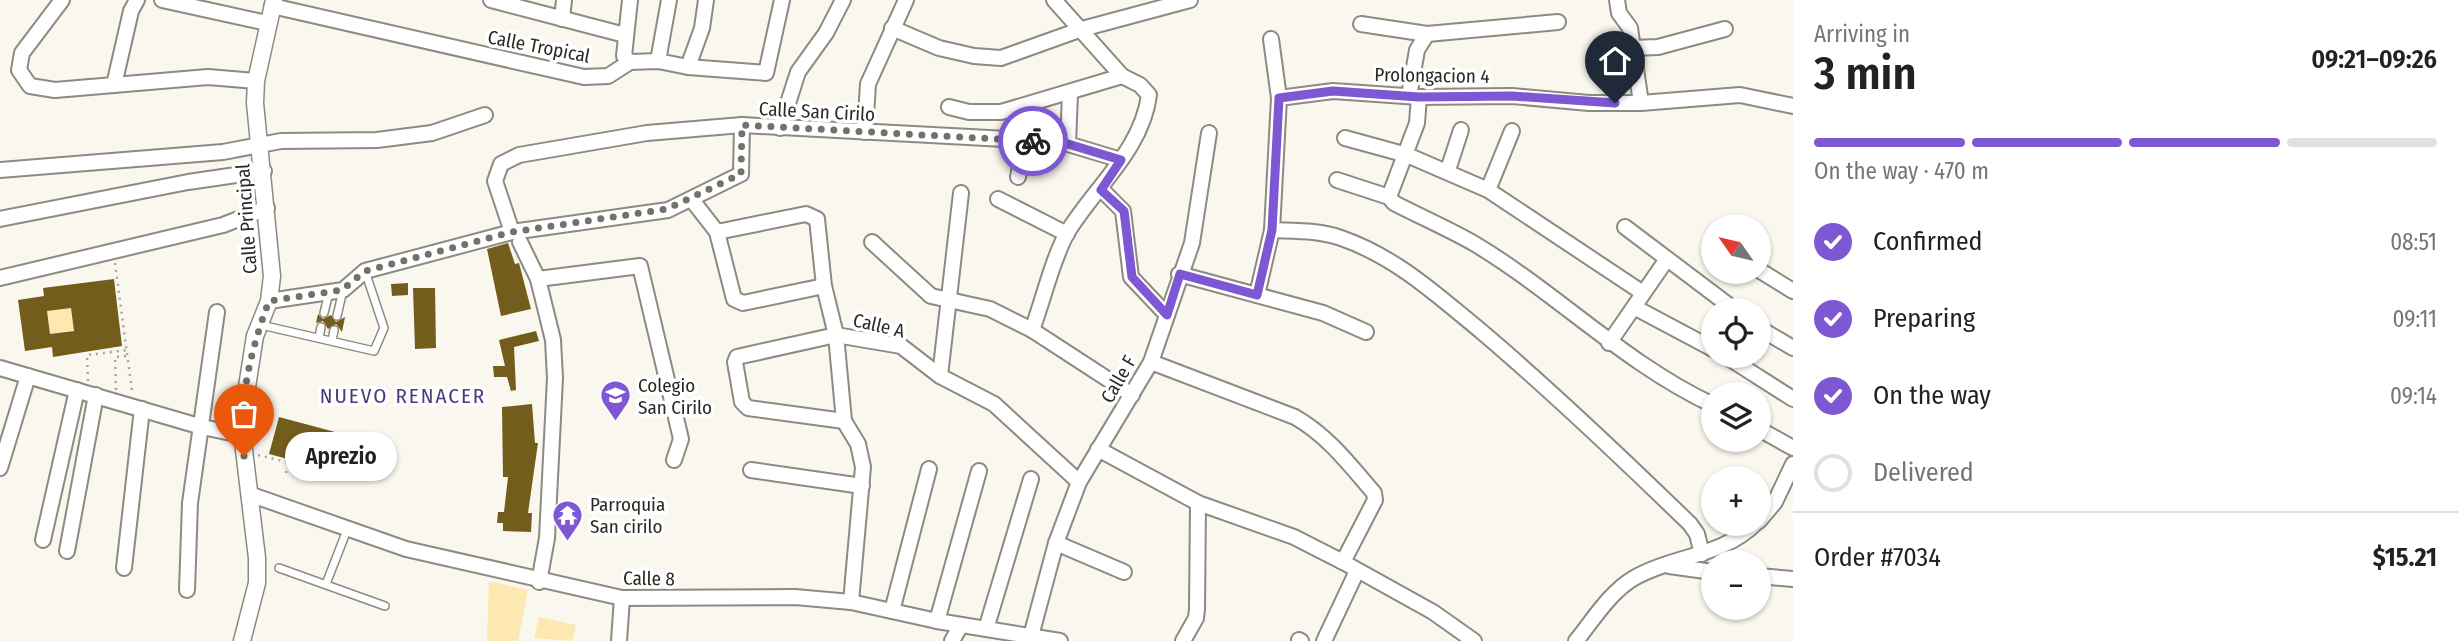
<!DOCTYPE html>
<html lang="en">
<head>
<meta charset="utf-8">
<style>
	body { margin:0; font-family:"Fira Sans Condensed",sans-serif; background:#f2f2f2; color:#222; height:100vh; display:flex; flex-direction:column; font-size:26px; white-space:nowrap }
	* { box-sizing:border-box; margin:0 }
	p { font-size:23px; color:#767676 }
	.icon { flex:none; width:38px; height:38px; fill:none; stroke:currentColor; stroke-width:2; stroke-linecap:round; stroke-linejoin:round }
	.map { position:relative; flex:1; overflow:hidden }
	.side { display:flex; flex-direction:column; background:#fff; width:665px }
	.side>* { flex:none }
	.needle { width:46px; rotate:304deg }
	.buttons { position:absolute; left:1701px; top:214px; display:grid; gap:14px }
	.buttons a { display:grid; place-items:center; width:70px; height:70px; border-radius:50%; background:#fff; box-shadow:0 2px 5px #0004; font-size:35px }
	.pin { position:absolute; display:grid; place-items:center; width:60px; height:60px; color:#fff; margin:-72px -30px; border-radius:50% 50% 50% 0; rotate:-45deg; box-shadow:0 0 7px #0007 }
	.pin .icon { rotate:45deg }
	.courier { position:absolute; display:grid; place-items:center; width:70px; height:70px; margin:-35px; border:5px solid #7e58d2; border-radius:50%; background:#fff; color:#222; box-shadow:0 2px 9px #0007 }
	.bubble { position:absolute; height:49px; border-radius:24px; background:#fff; box-shadow:0 2px 5px #0004; font-size:23px; font-weight:600; line-height:49px; text-align:center }
	.summary em { font-style:normal; font-weight:600 }
	.summary div { display:flex; flex-direction:column-reverse }
	.summary { display:flex; align-items:center; justify-content:space-between; height:119px; padding:0 21px }
	h1 { font-size:46px; font-weight:600; line-height:52px }
	.bar { display:grid; grid-template-columns:repeat(4,1fr); gap:10px 7px; align-content:center; height:84px; padding:0 21px }
	.bar i { height:9px; border-radius:5px; background:#e0e0e0 }
	.bar .current { background:#7e58d2 }
	.bar p { grid-column:span 4 }
	.line { display:flex; align-items:center; gap:18px; padding:0 21px; border-top:2px solid #e0e0e0 }
	.line div { flex:1 }
	ol { padding:0 21px; list-style:none }
	li { display:flex; align-items:center; gap:21px; height:77px }
	li p { margin-inline-start:auto }
	li .icon { padding:7px; border-radius:50%; background:#7e58d2; color:#fff; stroke-width:4 }
	li:last-child { color:#767676 }
	li i { width:38px; height:38px; border:4px solid #e0e0e0; border-radius:50% }
	main { display:flex; flex:1; min-height:0 }
	.map>svg:first-child { display:block }
</style>
</head>
<body>
<main>
<div class="map">
<svg width="1793" height="641" viewBox="0 0 1793 641">
	<rect width="100%" height="100%" fill="#faf7ee"/>
	<g fill="#fde8af">
		<path d="M71,308L74,330L50,334L47,311Z"/>
		<path d="M489,581L528,590L518,641H487Z"/>
		<path d="M539,617L576,625L572,641L534,638Z"/>
	</g>
	<g fill="#735d1c" fill-rule="evenodd">
		<path d="M508,243L515,264L519,263L531,309L501,316L487,249Z"/>
		<path d="M114,279L122,346L53,357L52,347L25,351L18,300L44,296L43,288ZM71,308L74,331L50,334L47,311Z"/>
		<path d="M408,283V295L392,296L391,284Z"/>
		<path d="M413,288H435L436,348L415,349Z"/>
		<path d="M318,314L323,319L331,315L336,322L345,317L342,332L336,324L328,329L323,321L316,323Z"/>
		<path d="M536,331L539,341L514,347L516,390L511,391L507,377H494L493,366H505L499,340Z"/>
		<path d="M532,404L535,443H538L528,513H532L531,532L503,531V523H497L498,512H504L508,477H503L502,407Z"/>
		<path d="M279,417L350,436L347,448L358,451L351,480L328,474L329,470L269,454Z"/>
	</g>
	<g fill="none" stroke-linecap="round" stroke-linejoin="round">
		<defs>
			<g id="service">
				<path d="M324,313L329,292"/>
				<path d="M337,316L343,290"/>
				<path d="M261,325L374,351L384,328L365,271"/>
				<path d="M319,338L321,327"/>
				<path d="M332,341L334,330"/>
				<path d="M279,568L385,606"/>
				<path d="M326,584L347,530"/>
			</g>
			<g id="minor">
				<path d="M62,0L22,53L19,70L30,86L55,90L208,77L256,81"/>
				<path d="M162,0L267,23"/>
				<path d="M491,0L625,35"/>
				<path d="M1617,0L1619,13L1630,28L1641,103"/>
				<path d="M272,6L584,77L608,76L630,62L658,61L688,67L766,73L782,0"/>
				<path d="M562,19L564,0"/>
				<path d="M1361,24L1427,34L1558,22"/>
				<path d="M892,28L939,48L974,56L1001,58L1082,29L1190,0"/>
				<path d="M1633,48L1658,47L1725,29"/>
				<path d="M658,61L669,0"/>
				<path d="M630,62L624,56L630,0"/>
				<path d="M688,67L702,28L706,0"/>
				<path d="M114,85L131,11L137,0"/>
				<path d="M1409,96L1417,50L1427,34"/>
				<path d="M1279,98L1333,91L1419,97L1512,96L1589,103H1641L1740,95L1793,106"/>
				<path d="M949,107L969,112H1001L1122,76"/>
				<path d="M780,128L798,72L826,33L843,0"/>
				<path d="M865,132L868,84L906,0"/>
				<path d="M1345,138L1407,155L1488,190L1643,293"/>
				<path d="M1068,144L1070,94"/>
				<path d="M0,170L223,152L281,141L377,140L432,133L485,115"/>
				<path d="M1448,170L1461,130"/>
				<path d="M1018,177L1025,140L1023,107"/>
				<path d="M1337,180L1389,197L1394,203C1421,217 1449,229 1475,244C1558,294 1624,363 1713,405"/>
				<path d="M1101,189L1123,211L1131,277L1167,315"/>
				<path d="M1488,190L1512,131"/>
				<path d="M1389,197L1417,123L1419,97"/>
				<path d="M998,199L1067,234"/>
				<path d="M692,200L717,232L734,299L743,303L824,286"/>
				<path d="M0,219L188,182L264,171"/>
				<path d="M1625,227L1735,310"/>
				<path d="M1272,230C1295,231 1319,230 1341,238C1396,257 1437,295 1482,332C1554,393 1622,458 1690,524L1697,534L1702,554"/>
				<path d="M512,232L495,181L501,164L519,155L647,133L742,125L1025,140L1068,144L1121,160"/>
				<path d="M717,232L806,214L817,219L824,286L836,335L844,421L858,444L863,467L851,602"/>
				<path d="M520,242L538,279"/>
				<path d="M872,242L931,296L990,309L1032,330L1132,395"/>
				<path d="M1759,270L1793,291"/>
				<path d="M1179,274L1323,313L1366,332"/>
				<path d="M0,278L223,225L267,208"/>
				<path d="M1257,295L1272,230L1279,98L1271,39"/>
				<path d="M269,301L343,290L365,271L512,232L668,210L741,174L742,125"/>
				<path d="M1634,307L1713,349"/>
				<path d="M1759,328L1793,348"/>
				<path d="M1032,330C1043,301 1052,260 1067,233C1094,188 1142,150 1149,95L1140,85L1122,76L1054,0"/>
				<path d="M1609,343L1667,259"/>
				<path d="M1724,355L1793,399"/>
				<path d="M1151,362L1295,417C1328,436 1349,464 1374,493L1375,500L1343,562"/>
				<path d="M0,368L202,427L241,435"/>
				<path d="M940,376L961,193"/>
				<path d="M844,421L748,408L742,402L735,362L737,357L836,335L901,346L940,376L994,404L1079,482"/>
				<path d="M1759,429L1793,448"/>
				<path d="M1098,449L1198,503L1294,537L1343,562L1433,612L1474,641"/>
				<path d="M0,468L28,376"/>
				<path d="M751,470L862,486"/>
				<path d="M249,494L406,549L622,598L795,597L851,602L937,621L1060,641"/>
				<path d="M1759,521L1775,502L1793,464"/>
				<path d="M43,540L77,390"/>
				<path d="M1056,543L1124,572"/>
				<path d="M67,551L96,395"/>
				<path d="M1669,566L1713,572"/>
				<path d="M124,568L142,409"/>
				<path d="M1759,576L1793,579"/>
				<path d="M539,582L547,538L555,378L553,340L538,279L640,266L681,439L674,460"/>
				<path d="M187,590L190,503L217,312"/>
				<path d="M892,611L929,469"/>
				<path d="M937,621L979,471"/>
				<path d="M986,629L1031,479"/>
				<path d="M1031,636L1056,543L1079,482L1151,362L1192,243L1209,133"/>
				<path d="M1299,640L1301,641"/>
				<path d="M619,641L622,598"/>
				<path d="M952,641L961,625"/>
				<path d="M1183,641L1196,618L1197,609L1198,503"/>
				<path d="M1324,641L1357,571"/>
				<path d="M1576,641C1593,620 1610,592 1634,578C1674,555 1722,557 1756,523"/>
			</g>
			<path id="tertiary" d="M242,641L257,583V558L241,425L255,336L269,301L272,276L255,103L256,81L274,0"/>
		</defs>
		<use href="#service" stroke="#8d8a82" stroke-width="10"/>
		<use href="#minor" stroke="#8d8a82" stroke-width="18"/>
		<use href="#tertiary" stroke="#8d8a82" stroke-width="19"/>
		<g stroke="#a8a59e" stroke-width="2.5" stroke-dasharray="2 5" stroke-linecap="butt">
			<path d="M115,263L132,391"/>
			<path d="M88,381L87,355L127,350"/>
			<path d="M116,390L115,357L127,356"/>
			<path d="M258,455L320,470L317,481"/>
			<path d="M286,473L289,463"/>
		</g>
		<use href="#service" stroke="#fff" stroke-width="7"/>
		<use href="#minor" stroke="#fff" stroke-width="14"/>
		<use href="#tertiary" stroke="#fff" stroke-width="16"/>
	</g>
	<g fill="none" stroke-linecap="round" stroke-linejoin="round">
		<path stroke="#73716b" stroke-width="7" stroke-dasharray="0 12.6" d="M244,456C237,405 251,349 269,301L342,290L365,271L512,232L667,209L741,174L742,125L1033,141"/>
		<path stroke="#7e58d2" stroke-width="9" d="M1033,141L1068,144L1121,160L1101,190L1124,211L1132,277L1167,315L1180,274L1257,295L1272,230L1279,98L1333,91L1419,97L1512,96L1615,103"/>
	</g>
	<defs>
		<symbol id="school-pin" viewBox="-11 -11 22 30"><path d="M0 17L-7.5 6A9.5 9.5 0 1 1 7.5 6Z" fill="#7e58d2" stroke="#fff"/><path d="M0-5L7-2L0 1L-7-2ZM-4 1L0 2.5L4 1V4Q0 6-4 4Z" fill="#fff"/></symbol>
		<symbol id="temple-pin" viewBox="-11 -11 22 30"><path d="M0 17L-7.5 6A9.5 9.5 0 1 1 7.5 6Z" fill="#7e58d2" stroke="#fff"/><path d="M0-6L5-2H3V0L6.5 2.5H4V6H1.5V3h-3V6H-4V2.5H-6.5L-3 0V-2H-5Z" fill="#fff"/></symbol>
	</defs>
	<g fill-rule="evenodd">
		<use href="#school-pin" x="598" y="378" width="35" height="47"/>
		<use href="#temple-pin" x="550" y="498" width="35" height="47"/>
	</g>
	<g text-anchor="middle" stroke-width="7" stroke-linejoin="round" paint-order="stroke">
		<g font-size="19" fill="#2a2925" stroke="#fff">
			<text transform="translate(539 46) rotate(11)" y="7">Calle Tropical</text>
			<text transform="translate(1432 75) rotate(1)" y="7">Prolongacion 4</text>
			<text transform="translate(817 111) rotate(3)" y="7">Calle San Cirilo</text>
			<text transform="translate(246 219) rotate(-94)" y="7">Calle Principal</text>
			<text transform="translate(879 325) rotate(13)" y="7">Calle A</text>
			<text transform="translate(1118 379) rotate(-60)" y="7">Calle F</text>
			<text transform="translate(649 578) rotate(1)" y="7">Calle 8</text>
		</g>
		<g font-size="19" fill="#2a2925" stroke="#fff" text-anchor="start">
			<text x="638" y="392">Colegio<tspan x="638" dy="22">San Cirilo</tspan></text>
			<text x="590" y="511">Parroquia<tspan x="590" dy="22">San cirilo</tspan></text>
		</g>
		<g font-size="21" letter-spacing="2" fill="#4c3b78" stroke="#fff">
			<text x="403" y="403">NUEVO RENACER</text>
		</g>
	</g>
</svg>
<div class="buttons">
<a><svg class="needle" viewBox="-14 -14 28 28"><path d="M0-13l5 13h-10z" fill="#e53935"/><path d="M0 13l5-13h-10z" fill="#767676"/></svg></a>
<a><svg class="icon" aria-label="locate" viewBox="0 0 24 24"><circle cx="12" cy="12" r="6"/><path d="M12 2v4M12 18v4M2 12h4M18 12h4"/></svg></a>
<a><svg class="icon" aria-label="layers" viewBox="0 0 24 24"><path d="M12 4l9 5-9 5-9-5zM3 14l9 5 9-5"/></svg></a>
<a>+</a>
<a>−</a>
</div>
<div class="pin" style="left:244px;top:456px;background:#ea580c"><svg class="icon" aria-label="bag" viewBox="0 0 24 24"><path d="M5 8h14l-1 12H6zM9 8a3 3 0 0 1 6 0"/></svg></div>
<div class="pin" style="left:1615px;top:103px;background:#1f2937"><svg class="icon" aria-label="home" viewBox="0 0 24 24"><path d="M3 11l9-7 9 7M6 9v11h12V9"/></svg></div>
<div class="courier" style="left:1033px;top:141px"><svg class="icon" aria-label="bike" viewBox="0 0 24 24"><circle cx="6" cy="16" r="4"/><circle cx="18" cy="16" r="4"/><path d="M6 16l4-8h5l3 8M10 8l3 8H6M13 5h3"/></svg></div>
<div class="bubble" style="left:285px;top:432px;width:112px">Aprezio</div>
</div>
<section class="side">
<div class="summary"><div><h1>3 min</h1><p>Arriving in</p></div><em>09:21–09:26</em></div>
<div class="bar"><i class="current"></i><i class="current"></i><i class="current"></i><i></i><p>On the way · 470 m</p></div>
<ol>
<li><svg class="icon" aria-label="check" viewBox="0 0 24 24"><path d="M5 12l5 5 9-10"/></svg>Confirmed<p>08:51</p></li>
<li><svg class="icon" aria-label="check" viewBox="0 0 24 24"><path d="M5 12l5 5 9-10"/></svg>Preparing<p>09:11</p></li>
<li><svg class="icon" aria-label="check" viewBox="0 0 24 24"><path d="M5 12l5 5 9-10"/></svg>On the way<p>09:14</p></li>
<li><i></i>Delivered</li>
</ol>
<div class="line" style="height:91px"><div>Order #7034</div><b>$15.21</b></div>
</section>
</main>
</body>
</html>
